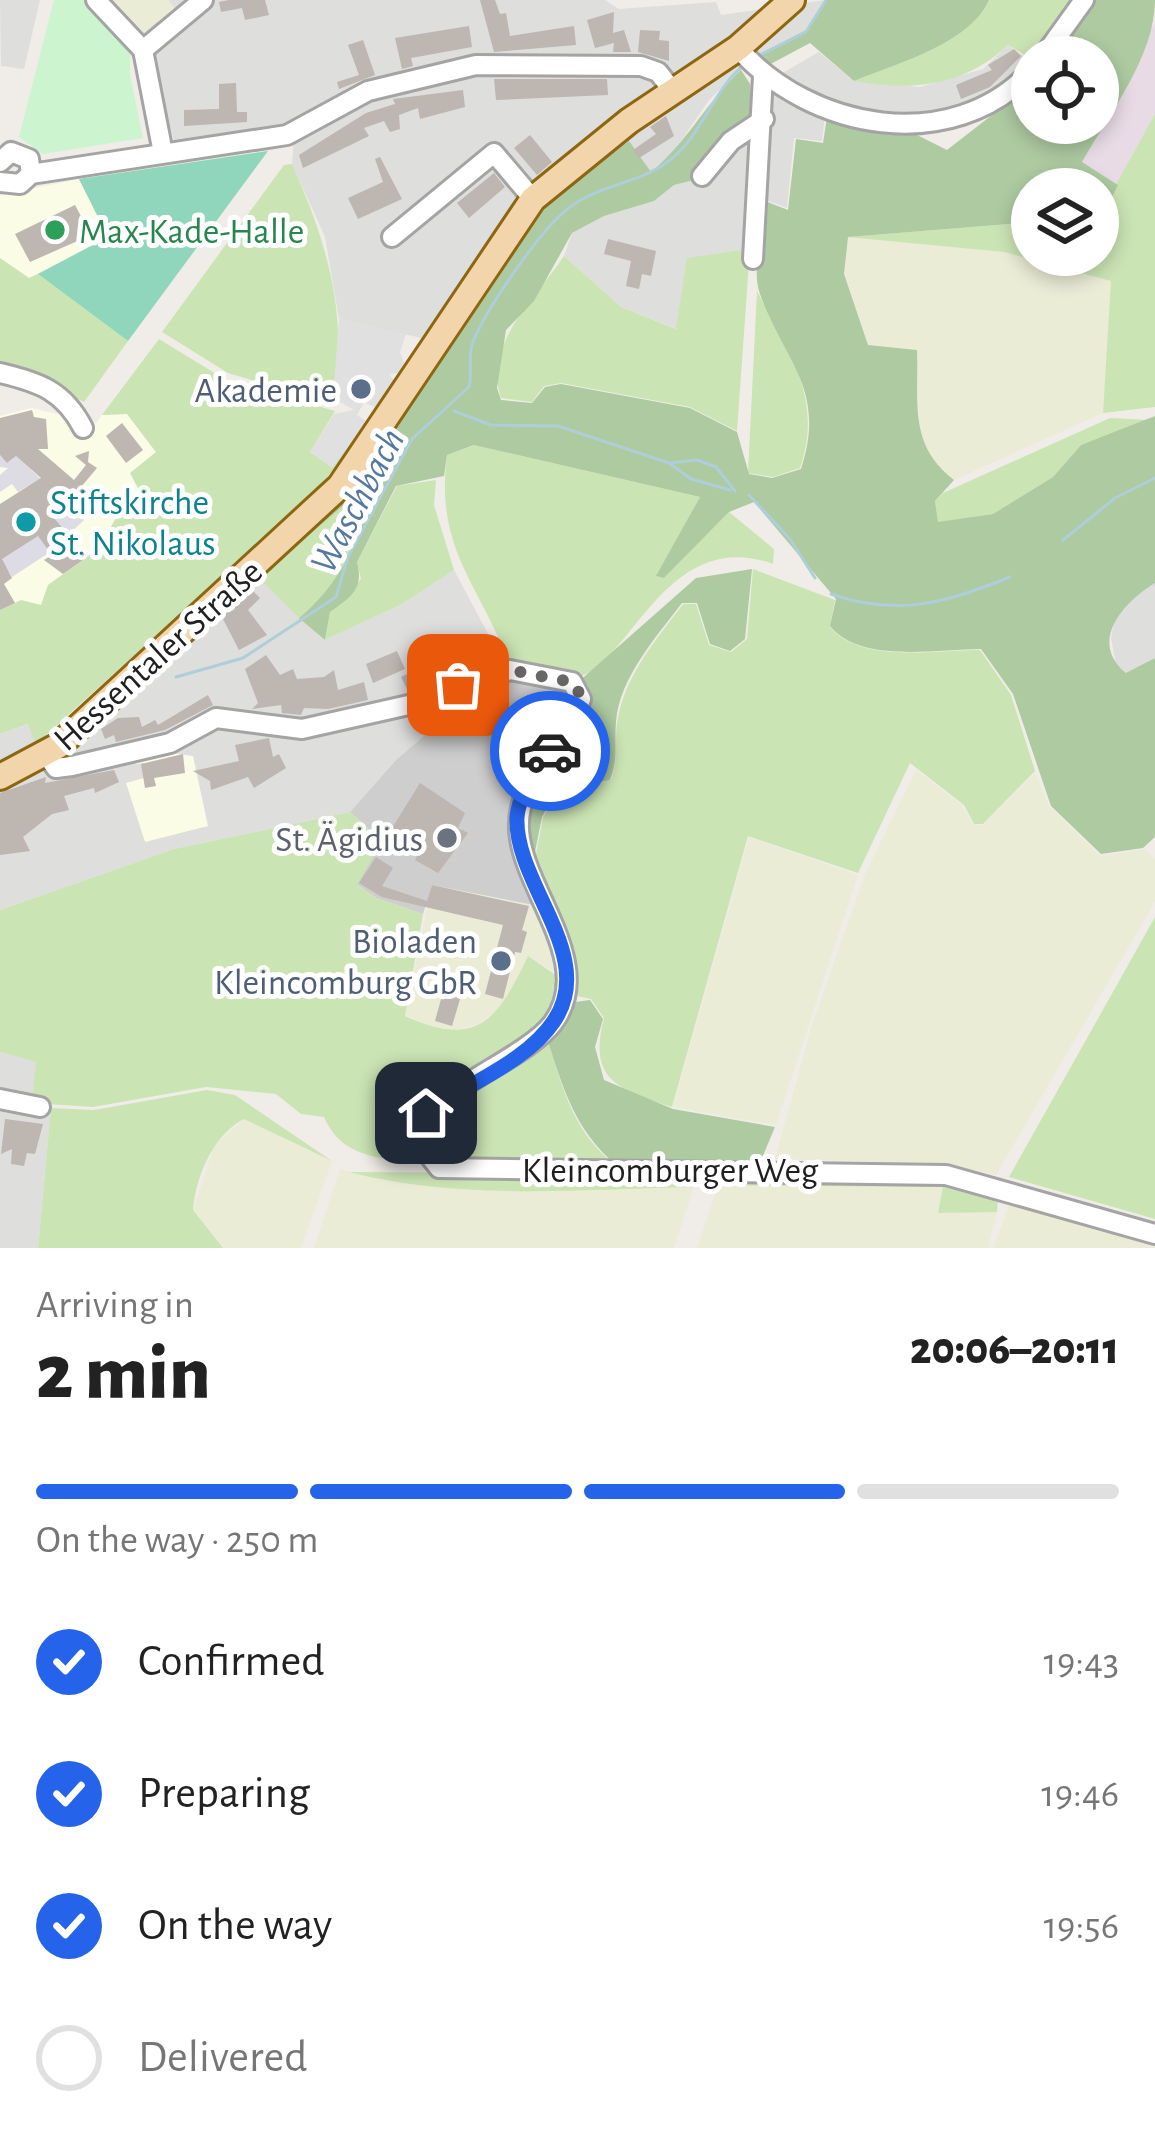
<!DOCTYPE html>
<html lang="en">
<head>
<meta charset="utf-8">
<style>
	body { margin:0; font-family:"Alegreya Sans",sans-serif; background:#f2f2f2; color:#222; height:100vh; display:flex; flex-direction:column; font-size:45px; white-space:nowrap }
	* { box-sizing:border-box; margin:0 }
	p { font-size:39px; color:#767676 }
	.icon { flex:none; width:66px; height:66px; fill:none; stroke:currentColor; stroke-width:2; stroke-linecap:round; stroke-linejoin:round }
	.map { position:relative; height:1248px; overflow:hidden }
	.panel { display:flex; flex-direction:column; background:#fff; flex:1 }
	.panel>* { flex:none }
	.buttons { position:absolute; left:1011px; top:36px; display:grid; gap:24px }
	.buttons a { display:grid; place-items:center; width:108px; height:108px; border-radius:50%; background:#fff; box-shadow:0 6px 18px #0003; font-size:60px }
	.pin { position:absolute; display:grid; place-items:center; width:102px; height:102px; color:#fff; margin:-51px; border-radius:24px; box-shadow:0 6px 18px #0006 }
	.courier { position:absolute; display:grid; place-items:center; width:120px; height:120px; margin:-60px; border:9px solid #2563eb; border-radius:50%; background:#fff; color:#222; box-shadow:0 3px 15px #0007 }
	.head em { font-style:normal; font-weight:800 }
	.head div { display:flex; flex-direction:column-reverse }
	.head { display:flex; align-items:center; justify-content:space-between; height:204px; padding:0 36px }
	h1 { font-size:78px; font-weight:800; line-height:90px }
	.bar { display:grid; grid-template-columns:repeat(4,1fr); gap:18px 12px; align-content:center; height:144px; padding:0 36px }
	.bar i { height:15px; border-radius:9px; background:#e0e0e0 }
	.bar .selected { background:#2563eb }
	.bar p { grid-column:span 4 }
	ol { padding:0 36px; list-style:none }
	li { display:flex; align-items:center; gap:36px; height:132px }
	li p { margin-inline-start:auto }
	li .icon { padding:12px; border-radius:50%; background:#2563eb; color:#fff; stroke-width:4 }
	li:last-child { color:#767676 }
	li i { width:66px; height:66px; border:6px solid #e0e0e0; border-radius:50% }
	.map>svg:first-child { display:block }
</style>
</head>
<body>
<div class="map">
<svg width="1155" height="1248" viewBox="0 0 1155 1248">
	<rect width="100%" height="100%" fill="#f0ede8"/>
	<g fill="#dededd">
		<path d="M0,0H40L24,69L1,66Z"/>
		<path d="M168,0H605L619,9L716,2L721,15L825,0L806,30L754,57L709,100L670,157L430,340L339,319L325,237L292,164L295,123L175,144L148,52L184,20Z"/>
		<path d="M1008,45L1032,63L1001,97L944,116L825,115L822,141L794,138L787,208L753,195L750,249L697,260L677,329L621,307L564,256L572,233L604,216L654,201L674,185L698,179L755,115L777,76L819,52L854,81L920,87L983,69Z"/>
		<path d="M454,570L503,662L460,676L473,697L434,719L438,725L396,760L350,812L174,849L0,910V734L29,724L44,762L256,575L325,640L402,604Z"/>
		<path d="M1155,583V658L1127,674L1116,665L1111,638L1115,615L1125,601Z"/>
		<path d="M0,1052L37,1062L31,1108H51L38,1248H0Z"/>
	</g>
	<path fill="#e8dbe5" d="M1155,21V114L1118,185L1082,162Z"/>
	<g fill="#fbfce5">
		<path d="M79,179L108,237L29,278L0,258V195Z"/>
		<path d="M31,408L96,423L102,415L127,414L156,453L142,494L131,507H123L99,549L48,585L41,606L0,610V416Z"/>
		<path d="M162,752L193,756L208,826L145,842L126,783L147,777L144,763L136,764L135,757Z"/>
	</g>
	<path fill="#cecece" d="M516,678L565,688L575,699L517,796L539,907L432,886L423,914L376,898L356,884L382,841L350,812L396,760L437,725L434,720L472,698L467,689Z"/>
	<g fill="#eaecd6">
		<path d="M106,0H168L176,10L139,37Z"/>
		<path d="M847,237L1004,252L1112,281L1103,413L954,480L931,463L921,443L916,350L868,345L844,274Z"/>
		<path d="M916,770L962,805L973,825H983L1035,773L1049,806L1100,856L1144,849L1155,859V902L996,1175L939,1163L775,1159L811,1028L865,874Z"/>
		<path d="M749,837L858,875L776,1125L673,1107Z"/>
		<path d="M432,885L539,906L560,976L528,956L503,1007L477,1024L444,1033L405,1015Z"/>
		<path d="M244,1119L332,1161L301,1248H223L193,1210L214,1146Z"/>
		<path d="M340,1169L386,1181L514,1190L694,1187L674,1248H314Z"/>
		<path d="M842,1182L944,1187L938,1213L997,1212L988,1248H697L718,1185Z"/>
		<path d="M1012,1198L1155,1244V1248H993Z"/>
	</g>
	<g fill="#cbe4b4">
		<path d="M989,0H1075L1032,59L1008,45C965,86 912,92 854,81C895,64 970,44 989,0Z"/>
		<path d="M1155,114V407L1103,413L1111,281L1004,252L847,237L1032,222V255H1098V217Z"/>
		<path d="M292,164C326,240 351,319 331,403L228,373L162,332L284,165Z"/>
		<path d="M750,249L737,431L690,407L561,383L544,386L532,402L501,398C483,343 536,298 564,256L621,307L676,329L687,258Z"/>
		<path d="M0,258L29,278L38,274L128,341L84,402L37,379L0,370Z"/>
		<path d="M757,291C788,349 824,400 800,468L773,477L748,473Z"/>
		<path d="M159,339L226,380L335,411L310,452L332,467L367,422L373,426L309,497L36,744L28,724L0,734V610L21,600L41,605L48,585L98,549L123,506L131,507L141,494L130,473L156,452L127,414L102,415Z"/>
		<path d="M1110,418L1150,420L1081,445L1053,477L993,514L938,523L935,501L943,493Z"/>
		<path d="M475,445L700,497L657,576L664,578L729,512L774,549L773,564C663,524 628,673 573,678C555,680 527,667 509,663C478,581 435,550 447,455Z"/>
		<path d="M374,478C362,532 343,584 299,618L256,575L289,541Z"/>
		<path d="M436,480L434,505L454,570L402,604L325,640L330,612L361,579L357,562L397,486Z"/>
		<path d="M753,569L835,600L830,627C862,664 934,650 980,650L1011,695L1035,771L983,824H974L964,805L910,763L858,873L748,836L672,1107C620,1089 587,1082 604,1018L591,999L572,995L533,869L543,818L567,772L592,785L611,780C620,757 613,736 619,713C628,672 658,637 683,604H696L709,645L731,652L747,639Z"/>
		<path d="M350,812L382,841L357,885L376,898L423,914L405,1016C477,1049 498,1020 528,956L560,978C552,1047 479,1053 438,1099C421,1119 419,1148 407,1163C370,1156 340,1154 324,1117L301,1114L276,1094L206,1087L93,1107L32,1103L36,1062L0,1052V910L174,849Z"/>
		<path d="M1155,917V1219L1009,1177Z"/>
		<path d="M549,1044C564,1094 575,1133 616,1166L450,1164L429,1153L422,1140L429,1118Z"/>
		<path d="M207,1090L235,1095L332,1161L244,1119C213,1135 196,1176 193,1210L223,1248H38L51,1108L94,1110Z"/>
		<path d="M349,1172L696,1174L694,1187C581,1189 460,1201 349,1172Z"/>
		<path d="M707,1174L925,1178L998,1196L997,1212L938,1213L943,1187L718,1185Z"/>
	</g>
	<g fill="#adcaa1">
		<path d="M825,0H989C970,44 895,64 854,81L810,43L765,67L754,57L806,30Z"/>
		<path d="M1087,0H1155C1155,56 1109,114 1082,162L1118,185L1102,217L1098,189H1032V222L848,237L844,274L868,345L917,350C919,403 908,445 954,480L935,501L938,522L993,514L1053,477L1081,445L1155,416V583C1125,601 1087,641 1126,673L1155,658V837L1143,848L1101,854L1051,806L1013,694L981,649C936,649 861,664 830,626L836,599L754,502L729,512L664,578L656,576L700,497L474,445L447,455L444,476L396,486L357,562C364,589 351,597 330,612L325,640L299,618C342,583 363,534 373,480L295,547L289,541L541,207L629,141L651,172C686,144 707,101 741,70L750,84L752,115L698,179L674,185L654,201L604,216L572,233L534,301L506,330L497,388L501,400L532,403L545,387L561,384L690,408L737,432L749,474L772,478L801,469C827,389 785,363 760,294C751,270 763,227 765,201L788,210L796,139L823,143L827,117L903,128L947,150L1032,84V123H1098V57H1055Z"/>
		<path d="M752,569L745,639L730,651L710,644L697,603H682C657,636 619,678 616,722C614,744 619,758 610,780L592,784L566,771L542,817L532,867L522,816L582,710L577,683L696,578Z"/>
		<path d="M590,1000L603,1019L595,1047L604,1080L673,1109L775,1127L759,1165L617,1166C575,1130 563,1089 547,1038L568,1003Z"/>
	</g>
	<path fill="#cbf4cf" d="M54,0H84L130,47V75L143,138L43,154L19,137Z"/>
	<path fill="#8fd6bc" d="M268,151L128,341L38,274L108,237L79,179Z"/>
	<path fill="#e0e0e0" d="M339,319L406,334L400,352L404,363L398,373L389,374L394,381L376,408L364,402L357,415L367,422L332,468L310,452L334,414L354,410L333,398Z"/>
	<path fill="#dddce5" d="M0,455L7,463L16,456L25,464L84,520L50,552L12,577L1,559L55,520L56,506L28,486L18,492L12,484L0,492V475L8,468L0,467Z"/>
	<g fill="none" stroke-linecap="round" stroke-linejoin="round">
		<g stroke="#aeced8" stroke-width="3">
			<path d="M756,57L806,32L826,0"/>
			<path d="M454,411L491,425L558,426L669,463L697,460L716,467L735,491"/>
			<path d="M669,463L691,479L730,490"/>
			<path d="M749,495L790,539L815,578"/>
			<path d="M1063,540L1115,498L1155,478"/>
			<path d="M831,594C897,617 947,603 1010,577"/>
			<path d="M176,677L243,658L336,597L348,557L412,439L469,387C473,373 467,356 473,342C486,309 542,227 570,207C600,184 640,184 670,160C703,134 713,90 743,66"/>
		</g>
	</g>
	<g fill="#bdb6b1">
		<path d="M229,0H265L269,15L245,20L242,8L221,12L219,2Z"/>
		<path d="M480,0H495L500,14L506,13L510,36L574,26L576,45L494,52Z"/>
		<path d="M614,12L613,33L624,30L631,52H613L614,43L595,48L587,20Z"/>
		<path d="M469,26L472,47L411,58L413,66L402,69L395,38Z"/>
		<path d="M640,30L660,31L659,40L669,41V61L638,52Z"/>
		<path d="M363,40L375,75L339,89L337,82L359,75L348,45Z"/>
		<path d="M1014,49L1021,56L990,87L961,99L956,85L992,70L988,65Z"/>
		<path d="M494,79H607L608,95L496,100Z"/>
		<path d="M236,83L237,112H247V122L184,126V110L219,109V84Z"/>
		<path d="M463,90L465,107L420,119L418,108L399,115L400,129L390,132L384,121L364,128L369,136L303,168L299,155L366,113L395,104L393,99Z"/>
		<path d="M666,116L674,136L639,158L633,150L656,134L650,127Z"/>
		<path d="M530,135L552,162L537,175L514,148Z"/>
		<path d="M380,157L402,199L358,219L348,198L383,182L375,159Z"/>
		<path d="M494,173L505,187L469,218L457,203Z"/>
		<path d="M75,205L91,235L30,262L15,234Z"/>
		<path d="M608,239L656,251L651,276L642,274L639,289L626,286L631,261L604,254Z"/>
		<path d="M32,410L34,417L46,419L48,449H38L74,480L86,465L75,456L89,451L88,462L97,468L81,487L96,500L83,514L58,493L54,518L87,557L63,574L44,560L52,555L38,536L27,543L2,559L12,578L4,584L15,603L0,610V504L41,478L16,456L7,463L0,455V418Z"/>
		<path d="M122,423L143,450L126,463L106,436Z"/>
		<path d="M252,590L260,598L248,610L267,635L239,650L222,617Z"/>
		<path d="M445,648L456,667L408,691L401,677L435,661L432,655Z"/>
		<path d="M397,651L405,669L373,683L366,664Z"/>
		<path d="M266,655L280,675L293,669L297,679L324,677L334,670L338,690L364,682L368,700L328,709L304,708L301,715L282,713L281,705L252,709L258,703L245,669Z"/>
		<path d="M208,695L213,705L165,730L116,742L114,735L105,739L101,729L118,718L139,717L142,727L155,720L158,725Z"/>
		<path d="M269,738L273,757L279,754L286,768L254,788L248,777L211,790L210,781L193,771L239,761L235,745Z"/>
		<path d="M183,754L185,773L154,778L156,786L145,788L141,764Z"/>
		<path d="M114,770L119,782L95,793L94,788L64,796L69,810L52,814L23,837L30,851L0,855V793L46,777L45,783Z"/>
		<path d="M420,783L465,813L458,828L468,833L438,873L415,860L419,852L389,833Z"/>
		<path d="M376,857L393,868L382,886L427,901L432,885L529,906L522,930L527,932L521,953L515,952L503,999L485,994L503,925L382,897L359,883Z"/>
		<path d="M448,974L466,979L452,1026L435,1021Z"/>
		<path d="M5,1119L43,1124L35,1154L27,1153L24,1166L11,1164L12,1149L1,1154Z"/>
	</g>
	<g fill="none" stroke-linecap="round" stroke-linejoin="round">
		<defs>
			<g id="minor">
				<path d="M96,0L143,50L163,153"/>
				<path d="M738,48C810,130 952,157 1032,70"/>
				<path d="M143,50L203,0"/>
				<path d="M1043,57L1084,0"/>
				<path d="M0,162L11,152L29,159L31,174"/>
				<path d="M702,176L731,141L764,119"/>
				<path d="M0,182L20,184L31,174L287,135L368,91L476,65L641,66L658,72L673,91"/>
				<path d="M392,237L494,153L533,199"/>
				<path d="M753,259L763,76"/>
				<path d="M0,373C39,382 64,391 83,428"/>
				<path d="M426,698L510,670L572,682L581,699C566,750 510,780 520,839C529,896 595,966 553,1023C523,1062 420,1094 417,1140L439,1168L946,1175L1155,1234"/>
				<path d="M46,754L56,768L72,766L170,743L216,718L302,729L413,704"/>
				<path d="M0,1099L40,1107"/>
			</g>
			<path id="major" d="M0,777L58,746L340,486L533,199L629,121L738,48L792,0"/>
		</defs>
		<use href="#minor" stroke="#a4a4a4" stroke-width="24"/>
		<use href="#major" stroke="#8c6611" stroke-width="30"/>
		<use href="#minor" stroke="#fff" stroke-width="18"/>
		<use href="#major" stroke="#f2d5ab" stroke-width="24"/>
	</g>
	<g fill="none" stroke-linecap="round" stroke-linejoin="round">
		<path stroke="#696866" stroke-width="12" stroke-dasharray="0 21.6" d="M458,685L510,670L572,682L578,688L580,705L550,751"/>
		<path stroke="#2563eb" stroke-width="15" d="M426,1113C466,1084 526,1063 554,1021C598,956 514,884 517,817C519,793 538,771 550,751"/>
	</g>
	<circle fill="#2e9e5b" stroke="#fff" stroke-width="4.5" cx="55" cy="230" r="12"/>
	<g fill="#5c6f8a" stroke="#fff" stroke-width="4.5">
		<circle cx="361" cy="389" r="12"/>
		<circle cx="501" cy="961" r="12"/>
	</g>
	<circle fill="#0f9aa8" stroke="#fff" stroke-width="4.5" cx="26" cy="522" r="12"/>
	<circle fill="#6b7280" stroke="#fff" stroke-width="4.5" cx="447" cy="838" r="12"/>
	<g text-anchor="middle" stroke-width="10" stroke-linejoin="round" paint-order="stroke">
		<g font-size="36" fill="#27864d" stroke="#fff" text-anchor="start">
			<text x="79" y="243">Max-Kade-Halle</text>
		</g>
		<g font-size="36" fill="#4e5e75" stroke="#fff" text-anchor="end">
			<text x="337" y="402">Akademie</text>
			<text x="477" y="953">Bioladen<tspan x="477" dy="41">Kleincomburg GbR</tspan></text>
		</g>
		<g font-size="36" fill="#0d838f" stroke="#fff" text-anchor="start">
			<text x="50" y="514">Stiftskirche<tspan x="50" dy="41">St. Nikolaus</tspan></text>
		</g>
		<g font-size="36" fill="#202020" stroke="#fff">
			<text transform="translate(157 654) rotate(-42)" y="13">Hessentaler Straße</text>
			<text x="670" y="1182">Kleincomburger Weg</text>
		</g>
		<g font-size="36" fill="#5b616d" stroke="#fff" text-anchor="end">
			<text x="423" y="851">St. Ägidius</text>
		</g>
		<g font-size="39" font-style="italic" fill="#54789f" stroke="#fff">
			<text transform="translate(356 500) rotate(-62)" y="14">Waschbach</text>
		</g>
	</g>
</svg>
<div class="buttons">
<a><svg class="icon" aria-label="locate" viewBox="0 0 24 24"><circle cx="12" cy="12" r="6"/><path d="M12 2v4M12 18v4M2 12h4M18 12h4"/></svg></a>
<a><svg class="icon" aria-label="layers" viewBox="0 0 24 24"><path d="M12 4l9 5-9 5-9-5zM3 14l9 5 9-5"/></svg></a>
</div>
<div class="pin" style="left:458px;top:685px;background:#ea580c"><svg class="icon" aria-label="bag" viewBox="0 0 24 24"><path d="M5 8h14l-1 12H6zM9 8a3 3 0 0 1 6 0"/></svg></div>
<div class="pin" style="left:426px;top:1113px;background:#1f2937"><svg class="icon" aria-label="home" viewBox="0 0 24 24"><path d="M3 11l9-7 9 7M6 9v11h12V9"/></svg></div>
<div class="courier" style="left:550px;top:751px"><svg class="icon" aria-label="car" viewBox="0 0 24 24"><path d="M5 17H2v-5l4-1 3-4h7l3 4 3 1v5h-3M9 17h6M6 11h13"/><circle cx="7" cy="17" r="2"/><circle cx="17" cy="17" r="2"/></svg></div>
</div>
<section class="panel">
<div class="head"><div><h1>2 min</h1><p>Arriving in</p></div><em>20:06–20:11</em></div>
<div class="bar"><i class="selected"></i><i class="selected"></i><i class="selected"></i><i></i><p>On the way · 250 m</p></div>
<ol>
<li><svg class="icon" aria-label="check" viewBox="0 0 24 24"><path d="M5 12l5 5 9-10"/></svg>Confirmed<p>19:43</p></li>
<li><svg class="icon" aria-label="check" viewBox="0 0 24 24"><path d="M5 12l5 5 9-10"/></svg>Preparing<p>19:46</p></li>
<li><svg class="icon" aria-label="check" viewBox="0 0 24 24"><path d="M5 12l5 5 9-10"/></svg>On the way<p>19:56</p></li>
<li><i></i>Delivered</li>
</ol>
</section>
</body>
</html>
